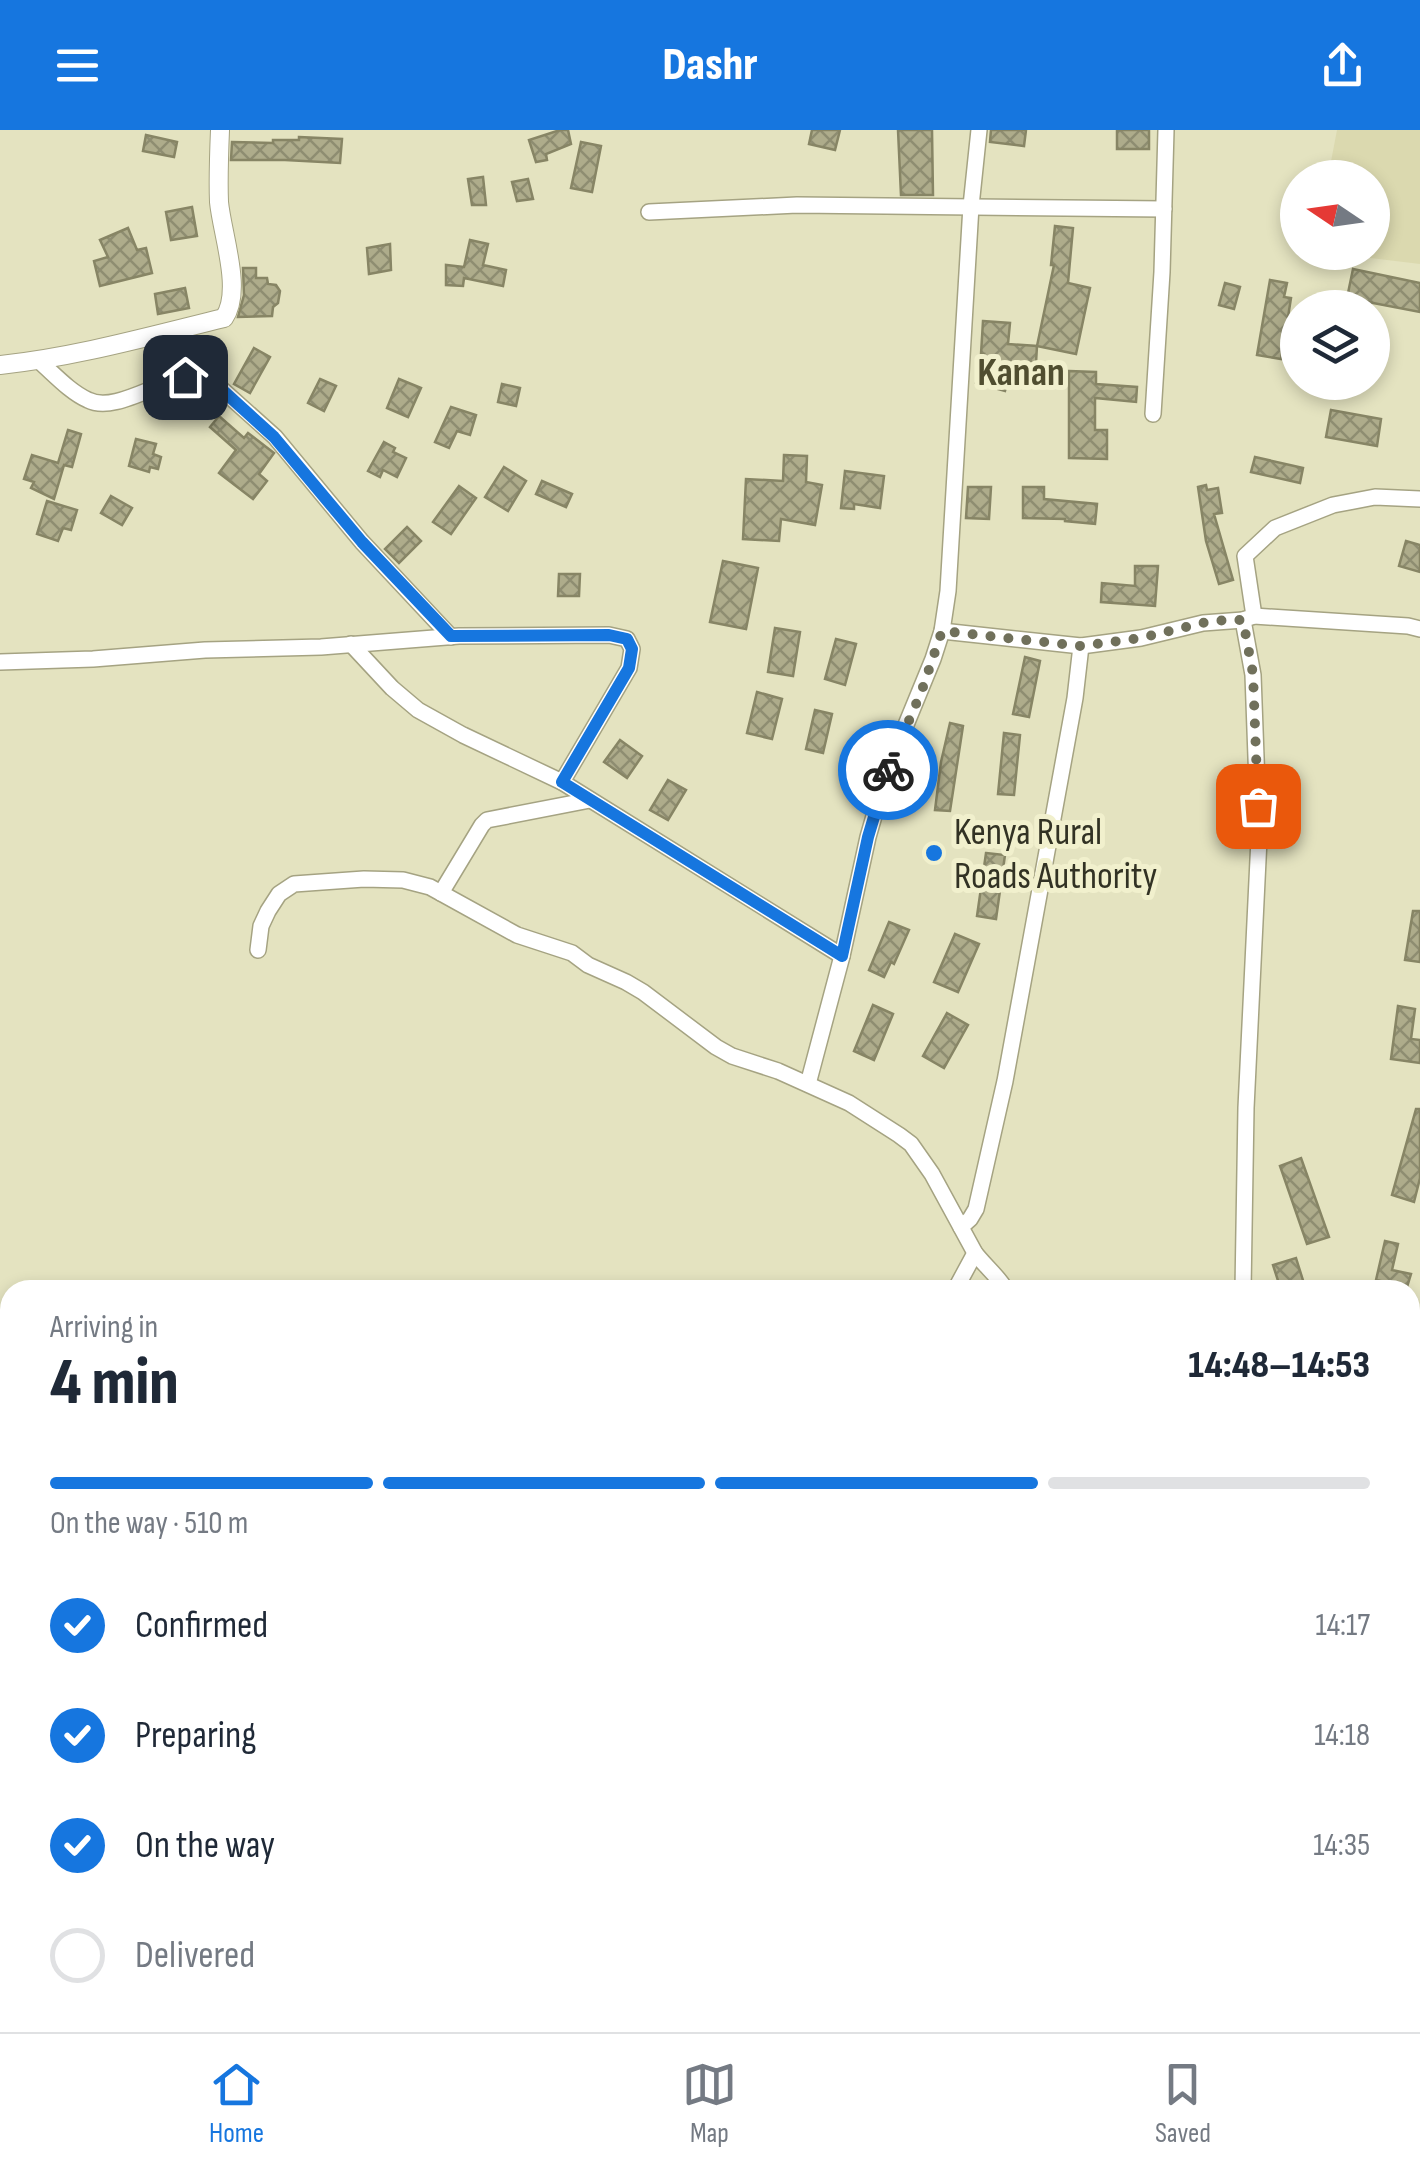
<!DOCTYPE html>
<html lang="en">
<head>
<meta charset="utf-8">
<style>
	body { margin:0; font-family:"Sofia Sans Condensed",sans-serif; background:#f6f6f7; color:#1f2937; height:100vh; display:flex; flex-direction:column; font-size:38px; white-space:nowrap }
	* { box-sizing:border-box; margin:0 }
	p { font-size:32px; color:#747a83 }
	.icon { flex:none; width:55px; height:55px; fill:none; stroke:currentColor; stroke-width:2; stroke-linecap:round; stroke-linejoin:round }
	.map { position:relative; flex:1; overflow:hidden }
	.panel { position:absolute; left:0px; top:1150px; width:1420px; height:752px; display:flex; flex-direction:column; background:#fff; border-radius:30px 30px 0 0; box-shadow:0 5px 15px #0003 }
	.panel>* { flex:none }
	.needle { width:65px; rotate:283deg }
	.fabs { position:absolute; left:1280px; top:30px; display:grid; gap:20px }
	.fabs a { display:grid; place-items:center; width:110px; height:110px; border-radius:50%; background:#fff; box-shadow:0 5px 15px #0003; font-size:50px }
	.pin { position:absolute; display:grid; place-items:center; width:85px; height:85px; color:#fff; margin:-42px; border-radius:20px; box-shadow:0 5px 15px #0006 }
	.courier { position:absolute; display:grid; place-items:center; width:100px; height:100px; margin:-50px; border:8px solid #1676df; border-radius:50%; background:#fff; color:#222; box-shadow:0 2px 12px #0007 }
	.overview em { font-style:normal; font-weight:800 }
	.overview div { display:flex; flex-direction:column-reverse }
	.overview { display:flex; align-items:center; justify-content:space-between; height:170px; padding:0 50px }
	h1 { font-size:65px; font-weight:800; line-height:75px }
	.bar { display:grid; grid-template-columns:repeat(4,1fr); gap:15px 10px; align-content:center; height:120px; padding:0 50px }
	.bar i { height:12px; border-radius:8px; background:#e0e1e3 }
	.bar .on { background:#1676df }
	.bar p { grid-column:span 4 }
	ol { padding:0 50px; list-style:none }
	li { display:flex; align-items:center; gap:30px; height:110px }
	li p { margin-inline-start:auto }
	li .icon { padding:10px; border-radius:50%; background:#1676df; color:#fff; stroke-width:4 }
	li:last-child { color:#747a83 }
	li i { width:55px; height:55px; border:5px solid #e0e1e3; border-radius:50% }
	header { display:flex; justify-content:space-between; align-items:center; height:130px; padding:0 50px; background:#1676df; color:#fff; font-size:45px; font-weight:800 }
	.tabs { display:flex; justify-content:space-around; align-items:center; height:140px; border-top:2px solid #e0e1e3; background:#fff; font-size:28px; color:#747a83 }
	.tabs a { display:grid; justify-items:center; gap:5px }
	.tabs .on { color:#1676df }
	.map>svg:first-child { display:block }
</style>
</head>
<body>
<header><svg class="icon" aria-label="menu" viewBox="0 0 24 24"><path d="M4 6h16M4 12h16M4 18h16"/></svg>Dashr<svg class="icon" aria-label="share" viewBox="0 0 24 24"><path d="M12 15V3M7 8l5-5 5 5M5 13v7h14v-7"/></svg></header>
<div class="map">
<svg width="1420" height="1902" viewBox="0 0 1420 1902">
	<defs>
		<pattern id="building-cross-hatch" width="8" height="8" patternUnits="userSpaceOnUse" patternTransform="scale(2.5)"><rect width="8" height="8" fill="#aeac8b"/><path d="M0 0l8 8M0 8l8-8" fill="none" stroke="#8e8d71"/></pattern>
	</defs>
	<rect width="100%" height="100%" fill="#e4e3c0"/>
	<path fill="#dbd9af" d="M1337,0H1420V134L1329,123L1372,122V48L1328,47Z"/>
	<g fill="url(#building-cross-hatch)" stroke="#878565" stroke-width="2.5">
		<path d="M560,0H568L571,14L546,24L547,30L536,32L529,10Z"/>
		<path d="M812,0H840L835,20L809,14Z"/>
		<path d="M898,0H932L933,65H901Z"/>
		<path d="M991,0H1026L1024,16L990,12Z"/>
		<rect x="1117" y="0" width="32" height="19"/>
		<path d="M146,5L177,12L174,27L143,21Z"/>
		<path d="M299,7L342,9L340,33L285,30H231L232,12L273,13V10H299Z"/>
		<path d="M581,12L601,16L592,62L571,58Z"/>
		<path d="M483,47L486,75H472L468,49Z"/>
		<path d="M528,49L533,69L517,71L512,52Z"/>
		<path d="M192,77L197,106L171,110L166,82Z"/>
		<path d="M1055,96L1073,98L1068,153L1090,158L1076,224L1037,216L1054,135H1051Z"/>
		<path d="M128,98L137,120L146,118L152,143L100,156L94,131L108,127L100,110Z"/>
		<path d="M470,110L488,114L483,135L506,140L503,156L464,148L463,156L446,155V135L464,137Z"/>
		<path d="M390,114L391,140L369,144L367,118Z"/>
		<path d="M243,138H256V148H267L268,154L276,155L280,161L278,173L273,177L272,186L238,187L244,165Z"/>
		<path d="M1353,139L1420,153V182L1347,168Z"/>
		<path d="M1270,150L1287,153L1284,167L1291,168L1288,187L1298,190V207L1285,204L1281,229L1257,225Z"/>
		<path d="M1225,153L1240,157L1234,179L1219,175Z"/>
		<path d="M185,158L189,178L158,184L155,164Z"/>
		<path d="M983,191L1010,193L1008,214L1037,216L1036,233L1013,232L1005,261L976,253L984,224H981Z"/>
		<path d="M254,218L270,227L250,263L234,254Z"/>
		<path d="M1069,241L1096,242V254L1137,257L1136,272L1095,268V300H1107V329L1069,328Z"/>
		<path d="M320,249L336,256L324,281L308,273Z"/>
		<path d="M399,249L421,258L408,287L387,278Z"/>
		<path d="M502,254L520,258L516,276L498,272Z"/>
		<path d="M451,277L476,285L470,305L457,301L449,318L435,312Z"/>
		<path d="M1331,280L1381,289L1377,316L1326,307Z"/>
		<path d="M219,286L244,308L248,303L274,323L259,344L267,351L253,369L219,343L236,320L210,297Z"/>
		<path d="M68,300L81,304L72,337L64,335L54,369L31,358L34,352L24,349L32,325L58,333Z"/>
		<path d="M136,309L156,314L153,324L161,327L158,339L150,337L149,342L129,336Z"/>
		<path d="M384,312L395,318L393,322L406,328L397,347L383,340L380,347L368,341Z"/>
		<path d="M784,325L807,326L806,352L822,355L815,395L781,389L779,411L743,409L746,349L783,351Z"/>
		<path d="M1255,327L1303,338L1300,353L1251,342Z"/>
		<path d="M504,337L526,351L508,381L485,367Z"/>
		<path d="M845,341L884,346L880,378L854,374V379L841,378Z"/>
		<path d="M542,351L572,364L566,377L536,364Z"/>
		<path d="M1206,355L1207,360L1218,358L1222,383L1214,384L1233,450L1219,454L1206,411L1198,357Z"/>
		<path d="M459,356L476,368L451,404L433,392Z"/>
		<path d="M968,357H991L989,389L966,388Z"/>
		<path d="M1023,357H1044V369L1097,374L1095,394L1065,391V389L1023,388Z"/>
		<path d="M111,366L132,378L122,395L101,383Z"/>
		<path d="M47,371L77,380L71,400L63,398L58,411L37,404Z"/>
		<path d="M407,397L421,411L399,433L385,419Z"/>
		<path d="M1406,411L1420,415V442L1399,436Z"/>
		<path d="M723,431L758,438L746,499L710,492Z"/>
		<path d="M1135,436H1158L1155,476L1101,472L1102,453L1135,456Z"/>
		<path d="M559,444H580L579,466H558Z"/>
		<path d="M775,498L800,502L793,546L768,542Z"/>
		<path d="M836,509L856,514L845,555L825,549Z"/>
		<path d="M1025,527L1040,531L1029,587L1013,584Z"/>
		<path d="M757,562L782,569L772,609L747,603Z"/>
		<path d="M815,580L832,584L823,623L806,619Z"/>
		<path d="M950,593L963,596L950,681L935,680L941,632Z"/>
		<path d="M1004,603L1020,605L1014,665L998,664Z"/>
		<path d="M620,610L642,626L627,648L604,632Z"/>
		<path d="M668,650L686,660L668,690L650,680Z"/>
		<path d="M986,723L1005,725L996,789L977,786Z"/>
		<path d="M1413,781H1420V832L1405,830Z"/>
		<path d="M889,792L909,800L894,834L891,832L884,847L869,840Z"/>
		<path d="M955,804L979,814L958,862L934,852Z"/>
		<path d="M873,875L893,884L874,930L854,921Z"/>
		<path d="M1398,876L1415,879L1411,909L1420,910V933L1391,929Z"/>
		<path d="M947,883L968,895L944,938L923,926Z"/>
		<path d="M1416,979H1420V1048L1414,1072L1392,1065Z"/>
		<path d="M1301,1028L1329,1107L1307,1114L1280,1036Z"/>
		<path d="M1385,1111L1398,1114L1392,1140L1411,1144L1407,1157L1376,1150Z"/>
		<path d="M1296,1128L1306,1160H1281L1273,1135Z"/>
	</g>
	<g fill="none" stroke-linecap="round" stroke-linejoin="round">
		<defs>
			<g id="minor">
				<path d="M649,82L797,75L1164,79"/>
				<path d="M39,231C54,244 70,262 88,270C119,286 173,238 208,247L275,307L362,412L451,507"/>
				<path d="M1153,284L1162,142L1166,0"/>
				<path d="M1254,486L1408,496L1420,499"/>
				<path d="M942,501L1081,516L1141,508L1203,493L1243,490"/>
				<path d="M351,514L392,558L418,580L463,605L562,652L842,826"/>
				<path d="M0,532L93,529L205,520L321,517L459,506L609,505L627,509L632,519L629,538L562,652"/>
				<path d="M441,763L482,695L487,690L590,670"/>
				<path d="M258,820L261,796L268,781L279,764L294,754L364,749L403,750L430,757L517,805L572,823L588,835L626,852L643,862L716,917L732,926L778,941L849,973L899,1005L911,1014L932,1044L975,1123C985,1136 998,1146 1006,1160"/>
				<path d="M808,954L842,826L868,707L887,641L933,529L942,501L948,461L971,76L979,0"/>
				<path d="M961,1097L970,1089L976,1079L1005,951L1075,568L1081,516"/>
				<path d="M955,1160L975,1123"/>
				<path d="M1243,1160L1246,978L1259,709L1253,545L1243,490L1254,486L1245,426L1275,398L1333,375L1375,367L1420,369"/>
				<path d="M1410,1364L1420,1366"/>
				<path d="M0,1426L10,1429"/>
				<path d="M0,1443L10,1441"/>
				<path d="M1382,1892L1383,1902"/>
				<path d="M836,1902L852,1892"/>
			</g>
			<path id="tertiary" d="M0,235C76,227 150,206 224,188C243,161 222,104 219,72C218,48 219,24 220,0"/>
		</defs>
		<use href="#minor" stroke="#a5a382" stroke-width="18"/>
		<use href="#tertiary" stroke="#a5a382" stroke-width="20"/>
		<use href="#minor" stroke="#fff" stroke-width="15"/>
		<use href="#tertiary" stroke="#fff" stroke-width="18"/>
	</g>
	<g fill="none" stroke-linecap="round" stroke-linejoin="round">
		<path stroke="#70705b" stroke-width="10" stroke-dasharray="0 18" d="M888,640L922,560L942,501L1081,516L1141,508L1202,493L1226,490H1243L1253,544L1258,676"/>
		<path stroke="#1676df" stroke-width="12" d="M185,247L202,245L208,247L274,307L362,412L451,506L609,505L627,509L632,519L629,538L562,652L842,826L868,707L888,640"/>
	</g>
	<circle fill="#1676df" stroke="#f1f0cd" stroke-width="4" cx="934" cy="723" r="10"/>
	<g text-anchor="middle" stroke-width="10" stroke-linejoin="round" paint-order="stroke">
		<g font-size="38" fill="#323224" stroke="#f1f0cd" text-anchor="start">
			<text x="954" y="714">Kenya Rural<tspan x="954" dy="44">Roads Authority</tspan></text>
		</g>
		<g font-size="40" font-weight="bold" fill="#504e30" stroke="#f1f0cd">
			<text x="1021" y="255">Kanan</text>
		</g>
	</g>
</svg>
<div class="fabs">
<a><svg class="needle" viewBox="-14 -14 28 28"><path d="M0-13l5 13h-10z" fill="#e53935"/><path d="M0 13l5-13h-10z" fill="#747a83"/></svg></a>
<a><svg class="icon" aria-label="layers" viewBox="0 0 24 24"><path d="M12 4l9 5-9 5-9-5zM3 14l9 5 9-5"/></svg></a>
</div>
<div class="pin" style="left:1258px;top:676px;background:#ea580c"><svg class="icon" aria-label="bag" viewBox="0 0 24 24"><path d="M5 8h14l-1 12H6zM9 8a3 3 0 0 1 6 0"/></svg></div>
<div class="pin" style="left:185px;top:247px;background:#1f2937"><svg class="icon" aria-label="home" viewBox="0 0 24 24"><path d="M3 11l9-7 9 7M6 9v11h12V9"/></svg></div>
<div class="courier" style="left:888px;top:640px"><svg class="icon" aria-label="bike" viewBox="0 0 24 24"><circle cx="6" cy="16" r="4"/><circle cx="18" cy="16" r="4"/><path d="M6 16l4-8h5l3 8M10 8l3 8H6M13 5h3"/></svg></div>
<section class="panel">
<div class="overview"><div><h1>4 min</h1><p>Arriving in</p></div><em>14:48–14:53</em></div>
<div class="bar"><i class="on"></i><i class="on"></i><i class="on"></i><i></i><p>On the way · 510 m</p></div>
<ol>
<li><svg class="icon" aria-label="check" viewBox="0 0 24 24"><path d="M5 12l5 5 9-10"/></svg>Confirmed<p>14:17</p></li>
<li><svg class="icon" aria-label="check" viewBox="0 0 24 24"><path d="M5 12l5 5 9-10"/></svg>Preparing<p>14:18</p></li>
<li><svg class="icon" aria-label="check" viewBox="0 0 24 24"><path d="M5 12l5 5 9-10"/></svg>On the way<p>14:35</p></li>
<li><i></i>Delivered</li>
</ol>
</section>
</div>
<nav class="tabs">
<a class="on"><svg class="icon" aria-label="home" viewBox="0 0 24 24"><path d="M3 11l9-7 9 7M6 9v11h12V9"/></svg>Home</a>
<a><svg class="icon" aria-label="map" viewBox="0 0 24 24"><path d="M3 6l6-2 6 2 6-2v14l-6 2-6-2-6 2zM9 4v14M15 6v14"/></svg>Map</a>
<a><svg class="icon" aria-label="saved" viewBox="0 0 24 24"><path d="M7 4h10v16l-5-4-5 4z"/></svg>Saved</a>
</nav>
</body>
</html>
